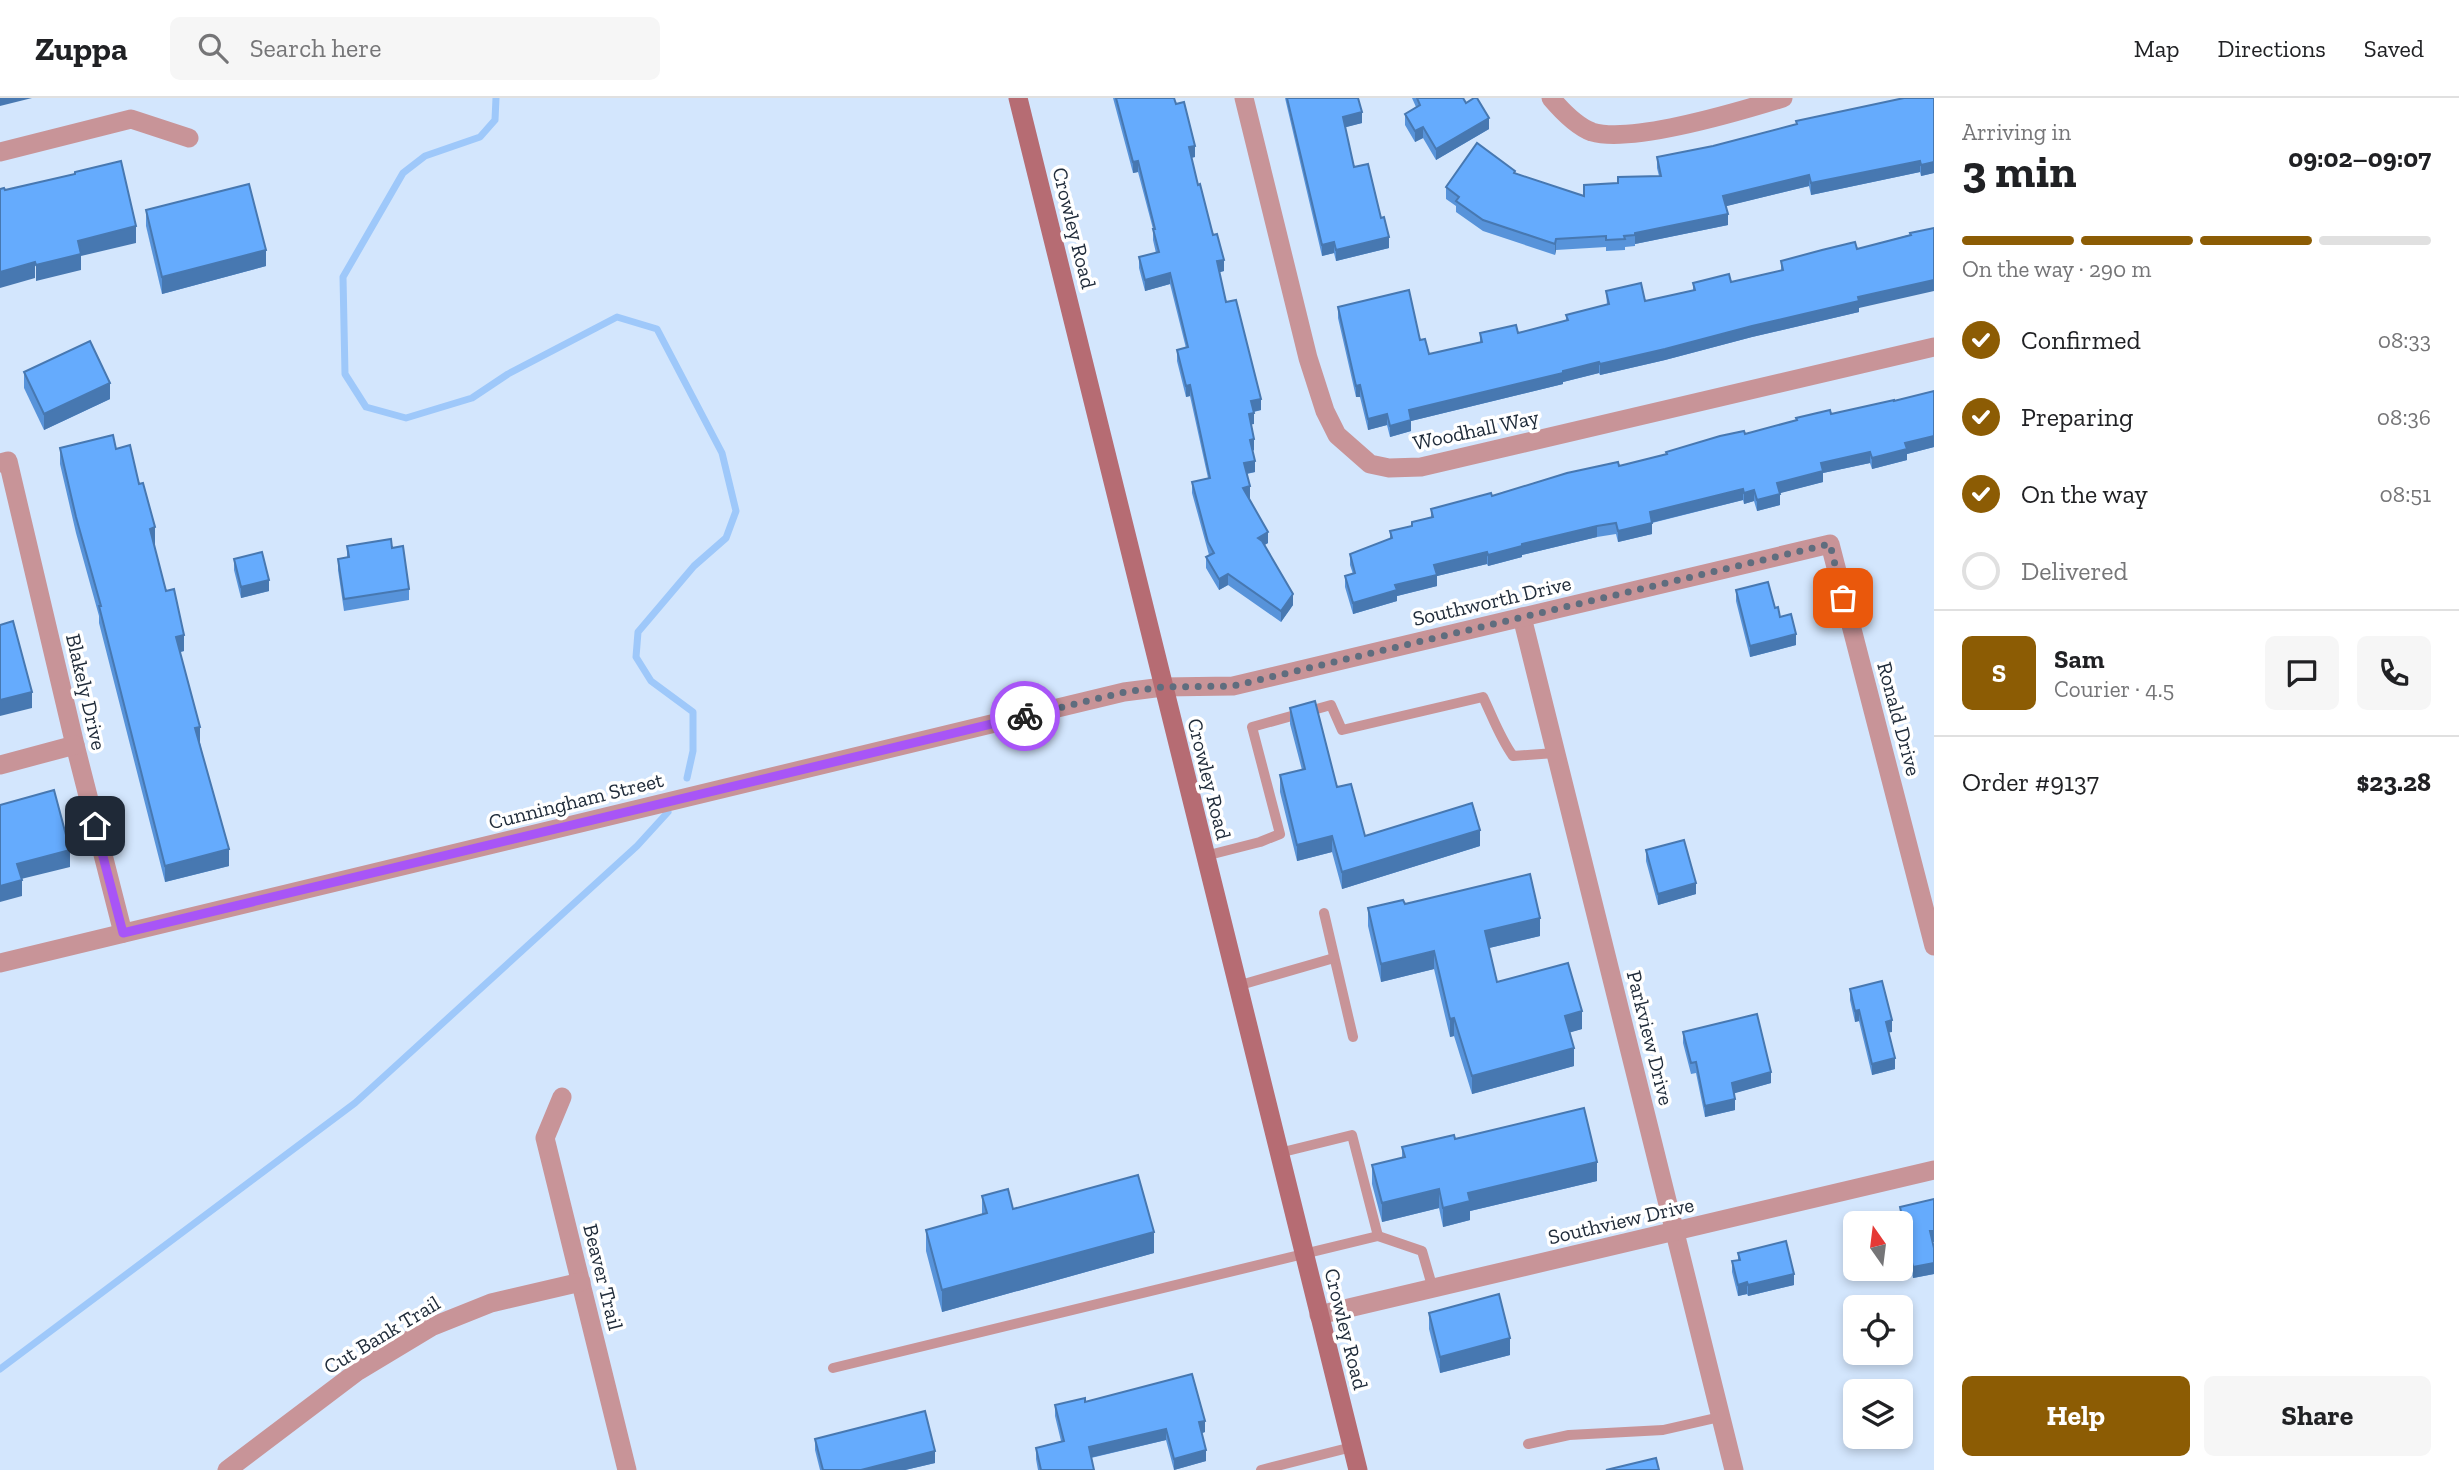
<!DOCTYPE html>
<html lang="en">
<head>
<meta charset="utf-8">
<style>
	body { margin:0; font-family:"Zilla Slab",serif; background:#f6f6f6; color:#202124; height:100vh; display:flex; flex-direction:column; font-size:26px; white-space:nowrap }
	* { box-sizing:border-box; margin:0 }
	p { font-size:23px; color:#757577 }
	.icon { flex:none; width:38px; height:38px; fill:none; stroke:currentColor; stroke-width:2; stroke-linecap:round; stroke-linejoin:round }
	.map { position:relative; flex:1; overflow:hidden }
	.panel { display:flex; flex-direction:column; background:#fff; width:525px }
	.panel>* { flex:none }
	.needle { width:46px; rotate:346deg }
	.buttons { position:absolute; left:1843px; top:1113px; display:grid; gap:14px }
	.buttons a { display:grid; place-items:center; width:70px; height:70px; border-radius:10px; background:#fff; box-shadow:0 4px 10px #0003; font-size:35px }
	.pin { position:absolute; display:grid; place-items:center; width:60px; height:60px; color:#fff; margin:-30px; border-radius:14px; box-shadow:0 4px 10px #0006 }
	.courier { position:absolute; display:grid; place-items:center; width:70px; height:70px; margin:-35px; border:5px solid #a855f7; border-radius:50%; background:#fff; color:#222; box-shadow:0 2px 9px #0007 }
	.summary em { font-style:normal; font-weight:700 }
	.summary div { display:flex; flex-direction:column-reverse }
	.summary { display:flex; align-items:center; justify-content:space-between; height:119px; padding:0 28px }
	h1 { font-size:46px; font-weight:700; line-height:52px }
	.bar { display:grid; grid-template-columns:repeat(4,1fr); gap:10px 7px; align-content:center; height:84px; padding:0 28px }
	.bar i { height:9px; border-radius:5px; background:#e0e0e0 }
	.bar .selected { background:#8c5c04 }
	.bar p { grid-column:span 4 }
	.line { display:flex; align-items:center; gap:18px; padding:0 28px; border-top:2px solid #e0e0e0 }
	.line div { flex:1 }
	.round { display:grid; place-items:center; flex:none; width:74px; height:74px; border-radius:10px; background:#f6f6f6 }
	ol { padding:0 28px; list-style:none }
	li { display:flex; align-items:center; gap:21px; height:77px }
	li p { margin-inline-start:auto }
	li .icon { padding:7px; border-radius:50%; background:#8c5c04; color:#fff; stroke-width:4 }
	li:last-child { color:#757577 }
	li i { width:38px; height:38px; border:4px solid #e0e0e0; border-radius:50% }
	.button { display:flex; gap:14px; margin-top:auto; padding:14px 28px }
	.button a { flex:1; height:80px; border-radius:10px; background:#8c5c04; color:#fff; font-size:28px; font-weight:700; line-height:80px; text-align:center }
	.button a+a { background:#f6f6f6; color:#202124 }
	header { display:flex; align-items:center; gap:42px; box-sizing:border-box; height:98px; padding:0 35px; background:#fff; border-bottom:2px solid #e0e0e0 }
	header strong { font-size:33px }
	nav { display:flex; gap:38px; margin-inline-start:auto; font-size:24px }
	.search { width:490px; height:63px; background:#f6f6f6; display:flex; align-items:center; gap:18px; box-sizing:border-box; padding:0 24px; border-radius:10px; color:#757577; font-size:26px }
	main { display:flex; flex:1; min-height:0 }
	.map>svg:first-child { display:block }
</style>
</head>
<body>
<header>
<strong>Zuppa</strong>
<div class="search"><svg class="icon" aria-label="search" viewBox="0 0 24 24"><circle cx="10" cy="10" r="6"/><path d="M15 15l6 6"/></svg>Search here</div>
<nav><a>Map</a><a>Directions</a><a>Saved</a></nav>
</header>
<main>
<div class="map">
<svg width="1934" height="1372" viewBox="0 0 1934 1372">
	<rect width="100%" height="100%" fill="#d3e6fd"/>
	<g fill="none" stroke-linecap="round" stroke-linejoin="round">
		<g stroke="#9ec8fa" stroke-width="7">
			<path d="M496,0L495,22L480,39L425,58L403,75L343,179L345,276L366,309L406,320L472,300L508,276L617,219L657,231L722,355L736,413L726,440L694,468L638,534L636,559L651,583L693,614V653L687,680"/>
			<path d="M0,1271L355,1005L637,748L668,714"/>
		</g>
		<g stroke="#c89498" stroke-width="10">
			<path d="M1205,758L1260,744L1280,736L1252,629L1331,607L1342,632L1483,599C1493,620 1500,640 1513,658L1555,655"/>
			<path d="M1324,815L1353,939"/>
			<path d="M1237,888L1334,860"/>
			<path d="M1378,1138L1422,1153L1433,1191"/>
			<path d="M833,1270L1378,1138L1352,1037L1279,1055"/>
			<path d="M1528,1346L1569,1337L1663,1332L1720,1319"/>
			<path d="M1261,1372L1352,1349"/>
		</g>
		<g stroke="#c89498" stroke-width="19">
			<path d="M1244,0L1308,260L1325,313L1337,337L1370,366L1389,370L1421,369L1934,249"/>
			<path d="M1551,0C1562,13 1576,28 1592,34C1632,46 1741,13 1783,0"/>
			<path d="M0,54L131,21L189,40"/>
			<path d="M0,365L8,363L75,647L123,835"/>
			<path d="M1522,519L1734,1372"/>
			<path d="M0,667L75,647"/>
			<path d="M0,865L1124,594L1163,589L1233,588L1830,446L1934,848"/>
			<path d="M562,999L545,1040L627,1372"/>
			<path d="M1319,1217L1934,1072"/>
			<path d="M227,1372L358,1273L431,1229L491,1205L581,1184"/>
		</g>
		<path stroke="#b66c73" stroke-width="19" d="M1018,0L1358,1372"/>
	</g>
	<g fill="#5793da">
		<path d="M1113,0H1174L1195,59L1191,60L1198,87L1224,173L1219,174L1226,204L1261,312L1254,314V326H1251L1254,352L1253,353L1255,374L1247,376L1250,400H1249L1268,445L1264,447L1293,507L1281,524L1228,487L1219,492L1206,470V459L1209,457L1192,395V384L1208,380L1190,298L1186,299L1177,263V252L1186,250L1170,186L1145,193L1139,170V159L1156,155L1153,142V131L1138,74L1133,75Z"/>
		<path d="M1285,0H1358L1362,25L1345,29L1354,69L1389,150L1336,163L1334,155L1322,158Z"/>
		<path d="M1412,0H1463L1489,31L1436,62L1423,40L1415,44L1405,27V16L1416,9Z"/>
		<path d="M1934,0V75L1921,78L1920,74L1811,97L1809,88L1726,108L1728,127L1635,146V148L1625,149V152L1606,153V149L1556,152L1555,157L1483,133L1456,114V108L1446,101V89L1515,75L1584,98L1618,85L1659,78L1657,70V59L1713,48L1796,26V23Z"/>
		<path d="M146,112L266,168L162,196L146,128Z"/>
		<path d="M1934,130L1859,210V214L1752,239L1665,262L1600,277L1599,275L1563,284V286L1411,323V333L1390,339L1387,327L1368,332L1360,299H1356L1338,220V209L1420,242L1429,256L1480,244V235H1518L1566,223V217L1607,207L1606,193L1645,203L1693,192V185L1731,184L1781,173V163L1857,151Z"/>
		<path d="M24,274L110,301L44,332L24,290Z"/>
		<path d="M1934,293V349L1907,356V362L1872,371L1870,365L1823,375V384L1779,395L1780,407L1757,413L1754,403L1744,406L1743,402L1652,425V436L1618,444L1616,436L1597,439L1522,457V459L1488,468L1487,466L1437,478V488L1397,498V503L1353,516L1345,489V478L1353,476L1350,467V456L1390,441V433L1412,428V424L1431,419V411L1492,398L1619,368L1666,356V354L1831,316L1894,303Z"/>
		<path d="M60,350L116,351L139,386L166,493L184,553L180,554L200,645L229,768L165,784L99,525V518L76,435L60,366Z"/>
		<path d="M347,448L392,450L409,491V502L344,513L338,472V461L347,459Z"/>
		<path d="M234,461L269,493L241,500L234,472Z"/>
		<path d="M1736,492L1775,510L1796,547L1750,559L1736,503Z"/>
		<path d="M1290,610L1365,738L1480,748L1342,791L1332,754L1297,763L1280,694V677L1302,672L1290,626Z"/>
		<path d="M1646,752L1696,796L1658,807L1646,763Z"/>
		<path d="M1405,806L1540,838L1489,850L1497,884L1582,931L1570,934L1574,968L1472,996L1454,938L1450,939L1434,871L1381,884L1368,828V810Z"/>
		<path d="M1850,891L1892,934H1888L1895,971L1872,977L1859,923L1855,924L1850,902Z"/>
		<path d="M1683,934L1771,985L1734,995L1735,1012L1705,1019L1696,975L1691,976L1683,945Z"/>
		<path d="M1455,1041L1597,1083L1470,1113V1122L1443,1129L1439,1110L1382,1124L1372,1086V1067L1402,1060V1049Z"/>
		<path d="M982,1098L1013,1111L1154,1155L942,1214L926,1153V1132L982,1116Z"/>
		<path d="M1900,1109L1933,1144L1934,1151V1176L1913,1180L1900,1120Z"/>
		<path d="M1738,1155L1794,1187L1748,1198L1747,1196L1738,1198L1732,1174V1163L1738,1162Z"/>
		<path d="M1429,1215L1510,1257L1440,1275L1429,1231Z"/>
		<path d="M1085,1304L1205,1334L1202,1335L1206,1363L1174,1372L1166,1342L1091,1360L1094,1372H1038L1036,1361V1350L1061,1343L1055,1318V1307Z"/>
		<path d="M815,1341L935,1365L905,1372H820L815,1352Z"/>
	</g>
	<g fill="#4778b1">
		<path d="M0,0H32L0,8Z"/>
		<path d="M1362,14V25L1343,30V19Z"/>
		<path d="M1489,20V31L1436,62V51Z"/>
		<path d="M1423,29V40L1415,44V33Z"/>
		<path d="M1195,48V59L1189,60V49Z"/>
		<path d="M1138,63V74L1133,75V64Z"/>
		<path d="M1920,63V74L1811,97V85Z"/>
		<path d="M1934,64V75L1921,78V67Z"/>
		<path d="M1809,77V88L1723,109V98Z"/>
		<path d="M1728,116V127L1635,146V135Z"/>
		<path d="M136,128V145L81,158V172L36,183V167L78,143Z"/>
		<path d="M1389,139V150L1336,163V152Z"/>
		<path d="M1556,141V152L1555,157V146Z"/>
		<path d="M1334,144V155L1322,158V147Z"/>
		<path d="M266,152V168L162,196V179Z"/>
		<path d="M1224,162V173L1217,175V163Z"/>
		<path d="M35,164V180L0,190V174Z"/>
		<path d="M1170,175V186L1145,193V182Z"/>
		<path d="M1934,182V193L1859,210V214L1752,239L1665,262L1600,277V266L1858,199Z"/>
		<path d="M1599,264V275L1563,284V286L1411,323V333L1390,339V328L1409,312Z"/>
		<path d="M110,285V301L44,332V316Z"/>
		<path d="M1190,287V298L1186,299V288Z"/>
		<path d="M1360,287V299H1356V288Z"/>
		<path d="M1261,301V312L1251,314V303Z"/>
		<path d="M1254,315V326L1249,327V316Z"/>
		<path d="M1387,316V327L1368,332V321Z"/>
		<path d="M1934,338V349L1907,356V362L1872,371V360L1905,345Z"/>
		<path d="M1254,341V352L1250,353V342Z"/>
		<path d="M1870,354V365L1823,375V384L1777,396V385L1821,365Z"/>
		<path d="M1255,363V374L1244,376V365Z"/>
		<path d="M1250,388V400L1243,401V390Z"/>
		<path d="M1743,391V402L1650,425V414Z"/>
		<path d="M1754,392V403L1744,406V395Z"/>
		<path d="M1780,396V407L1757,413V402Z"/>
		<path d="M1652,425V436L1618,444V433Z"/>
		<path d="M1597,428V439L1522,457V459L1488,468V457L1522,446Z"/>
		<path d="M155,429V446L150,447V431Z"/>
		<path d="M1268,434V445L1258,451V440Z"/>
		<path d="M1487,454V466L1437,478V488L1397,498V503L1353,516V505L1395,487L1434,467Z"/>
		<path d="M1228,476V487L1219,492V481Z"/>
		<path d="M269,482V493L241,500V489Z"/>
		<path d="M1293,496V507L1281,524V513Z"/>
		<path d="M1796,536V547L1750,559V548Z"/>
		<path d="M184,537V553L176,555V539Z"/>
		<path d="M32,594V610L0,618V602Z"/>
		<path d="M200,629V645L195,647V630Z"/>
		<path d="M1480,732V748L1342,791V774Z"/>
		<path d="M1332,738V754L1297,763V747Z"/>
		<path d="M229,751V768L165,784V768Z"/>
		<path d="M70,752V769L17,782V766Z"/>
		<path d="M22,782V798L0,804V788Z"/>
		<path d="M1696,785V796L1658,807V796Z"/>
		<path d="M1540,820V838L1485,851V833Z"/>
		<path d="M1434,853V871L1381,884V866Z"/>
		<path d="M1859,912V923L1855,924V913Z"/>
		<path d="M1582,913V931L1565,936V918Z"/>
		<path d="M1454,920V938L1450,939V921Z"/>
		<path d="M1892,922V934L1886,935V924Z"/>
		<path d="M1574,950V968L1472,996V978Z"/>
		<path d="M1895,960V971L1872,977V966Z"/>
		<path d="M1771,974V985L1732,996V985Z"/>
		<path d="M1735,1001V1012L1705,1019V1008Z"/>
		<path d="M1597,1064V1083L1470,1113V1122L1443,1129V1110L1468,1095Z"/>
		<path d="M1439,1091V1110L1382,1124V1105Z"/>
		<rect x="1930" y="1133" width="4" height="11"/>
		<path d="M1154,1134V1155L942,1214V1192Z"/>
		<path d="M1934,1165V1176L1913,1180V1169Z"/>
		<path d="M1794,1176V1187L1748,1198V1187Z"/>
		<path d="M1747,1184V1196L1738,1198V1187Z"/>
		<path d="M1510,1240V1257L1440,1275V1259Z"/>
		<path d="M1205,1323V1334L1199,1336V1324Z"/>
		<path d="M1166,1331V1342L1089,1360V1349Z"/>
		<path d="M1206,1352V1363L1174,1372V1361Z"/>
		<path d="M935,1353V1365L905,1372H861Z"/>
	</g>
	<g fill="#65abfd" stroke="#4778b1" stroke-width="2">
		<path d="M1116,0H1174L1176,6L1184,4L1195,48L1189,49L1198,87L1200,86L1213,137L1217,136L1224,162L1217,163L1226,204L1236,202L1261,301L1251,303L1254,315L1249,316L1254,341L1250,342L1255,363L1244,365L1250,388L1243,390L1268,434L1258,440L1262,443L1293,496L1281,513L1228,476L1219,481L1206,459L1214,455L1208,444L1192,384L1210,380L1190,287L1186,288L1177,252L1188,249L1170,175L1145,182L1139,159L1159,154L1153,131H1155L1138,63L1133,64Z"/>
		<path d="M1287,0H1358L1362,14L1343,19L1354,69L1368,66L1381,120L1384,119L1389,139L1336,152L1334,144L1322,147Z"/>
		<path d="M1417,0H1463L1466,5L1474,0H1477L1489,20L1436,51L1423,29L1415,33L1405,16L1420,7Z"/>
		<path d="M1904,0H1934V64L1921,67L1920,63L1811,85L1809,77L1723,98L1728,116L1635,135V137L1624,138L1625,141L1606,142V138L1556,141L1555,146L1483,122L1456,103L1459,99L1446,89L1477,45L1515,73L1514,75L1584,98V87L1618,85V79L1661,78L1657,59L1713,48L1797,26L1796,23Z"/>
		<path d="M121,63L136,128L78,143L81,156L36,167L35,164L0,174V91L4,90L5,92L75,76V74Z"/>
		<path d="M249,86L266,152L162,179L146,112Z"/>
		<path d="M1934,130V182L1858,199L1859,203L1752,228L1665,251L1600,266L1599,264L1563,273V275L1409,312L1411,322L1390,328L1387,316L1368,321L1360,287L1356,288L1338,209L1409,192L1420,242L1425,241L1429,256L1482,244L1480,235L1516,227L1518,235L1568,222L1566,217L1609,206L1606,193L1641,185L1645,203L1695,192L1693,185L1729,176L1731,184L1783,172L1781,163L1822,152L1855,144L1857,151L1911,137L1910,135Z"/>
		<path d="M90,243L110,285L44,316L24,274Z"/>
		<path d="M1934,293V338L1905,345L1907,351L1872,360L1870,354L1821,365L1823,373L1777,385L1780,396L1757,402L1754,392L1744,395L1743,391L1650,414L1652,425L1618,433L1616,425L1597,428L1522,446V448L1488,457L1487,454L1434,467L1437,477L1395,487L1397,492L1353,505L1345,478L1355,475L1350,456L1392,440L1390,433L1412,428V424L1433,419L1431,411L1491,395L1492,398L1567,375L1618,364L1619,368L1667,356L1666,354L1720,338L1744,333L1745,336L1797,322L1796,320L1830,312L1831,316L1894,302V303Z"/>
		<path d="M113,337L116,351L130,347L139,386L143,385L155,429L150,431L166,493L174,491L184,537L176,539L200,629L195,630L229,751L165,768L99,508H101L76,419L60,350Z"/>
		<path d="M391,441L392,450L403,448L409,491L344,501L338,461L349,459L347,448Z"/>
		<path d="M262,454L269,482L241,489L234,461Z"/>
		<path d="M1768,484L1775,510L1778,509L1780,519L1791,516L1796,536L1750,548L1736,492Z"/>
		<path d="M13,523L32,594L0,602V527Z"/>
		<path d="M1315,603L1337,689L1351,686L1365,738L1472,705L1480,732L1342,774L1332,738L1297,747L1280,677L1305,671L1290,610Z"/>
		<path d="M54,692L70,752L17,766L22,782L0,788V707Z"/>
		<path d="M1684,742L1696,785L1658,796L1646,752Z"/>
		<path d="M1530,776L1540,820L1485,833L1497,884L1568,865L1582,913L1565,918L1574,950L1472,978L1454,920L1450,921L1434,853L1381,866L1368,810L1403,802L1405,806Z"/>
		<path d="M1882,883L1892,922L1886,924L1895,960L1872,966L1859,912L1855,913L1850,891Z"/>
		<path d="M1757,916L1771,974L1732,985L1735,1001L1705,1008L1696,964L1691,965L1683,934Z"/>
		<path d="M1584,1010L1597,1064L1468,1095L1470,1103L1443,1110L1439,1091L1382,1105L1372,1067L1405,1059L1402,1049L1454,1037L1455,1041Z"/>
		<path d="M1138,1077L1154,1134L942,1192L926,1132L987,1115L982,1098L1008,1091L1013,1111Z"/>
		<path d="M1934,1101V1133H1930L1934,1150V1165L1913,1169L1900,1109Z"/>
		<path d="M1786,1143L1794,1176L1748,1187L1747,1184L1738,1187L1732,1163L1740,1162L1738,1155Z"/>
		<path d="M1499,1196L1510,1240L1440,1259L1429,1215Z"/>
		<path d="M1192,1276L1205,1323L1199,1324L1206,1352L1174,1361L1166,1331L1089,1349L1094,1372H1041L1036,1350L1064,1343L1055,1307L1085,1300V1304Z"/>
		<path d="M925,1313L935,1353L861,1372H823L815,1341Z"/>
		<path d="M1656,1360L1659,1372H1606Z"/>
	</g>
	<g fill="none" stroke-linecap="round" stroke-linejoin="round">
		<path stroke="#5f6d7e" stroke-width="7" stroke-dasharray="0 12.6" d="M1025,618L1125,594L1163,589L1233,588L1830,446L1843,500"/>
		<path stroke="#a855f7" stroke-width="9" d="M95,728L123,835L1025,618"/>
	</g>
	<g text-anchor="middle" stroke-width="7" stroke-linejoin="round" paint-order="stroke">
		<g font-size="21" fill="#202c3a" stroke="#fff">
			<text transform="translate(1074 130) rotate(76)" y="7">Crowley Road</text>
			<text transform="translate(1476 332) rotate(-12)" y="7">Woodhall Way</text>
			<text transform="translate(1492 503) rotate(-13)" y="7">Southworth Drive</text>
			<text transform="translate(86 594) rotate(77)" y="7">Blakely Drive</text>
			<text transform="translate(1899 621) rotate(75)" y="7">Ronald Drive</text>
			<text transform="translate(1209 681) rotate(76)" y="7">Crowley Road</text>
			<text transform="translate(576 703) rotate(-14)" y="7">Cunningham Street</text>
			<text transform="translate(1650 940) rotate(76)" y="7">Parkview Drive</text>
			<text transform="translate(1621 1123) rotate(-13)" y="7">Southview Drive</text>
			<text transform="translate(603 1179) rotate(76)" y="7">Beaver Trail</text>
			<text transform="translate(1346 1231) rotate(76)" y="7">Crowley Road</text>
			<text transform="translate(382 1237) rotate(-31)" y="7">Cut Bank Trail</text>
		</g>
	</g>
</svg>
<div class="buttons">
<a><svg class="needle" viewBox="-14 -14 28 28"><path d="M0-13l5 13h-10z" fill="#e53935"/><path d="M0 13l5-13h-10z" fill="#757577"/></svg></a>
<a><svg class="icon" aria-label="locate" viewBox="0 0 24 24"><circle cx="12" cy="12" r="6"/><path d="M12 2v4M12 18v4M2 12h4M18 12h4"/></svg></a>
<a><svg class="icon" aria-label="layers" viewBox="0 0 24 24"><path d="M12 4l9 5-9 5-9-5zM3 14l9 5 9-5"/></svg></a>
</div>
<div class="pin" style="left:1843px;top:500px;background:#ea580c"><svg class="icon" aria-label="bag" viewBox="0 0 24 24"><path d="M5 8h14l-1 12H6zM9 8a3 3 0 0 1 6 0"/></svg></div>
<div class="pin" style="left:95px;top:728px;background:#1f2937"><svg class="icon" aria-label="home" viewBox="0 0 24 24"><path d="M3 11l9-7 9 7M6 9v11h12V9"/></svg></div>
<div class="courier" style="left:1025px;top:618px"><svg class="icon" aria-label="bike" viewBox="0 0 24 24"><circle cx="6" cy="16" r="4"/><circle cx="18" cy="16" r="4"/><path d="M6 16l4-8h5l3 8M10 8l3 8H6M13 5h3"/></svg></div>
</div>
<section class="panel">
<div class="summary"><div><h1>3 min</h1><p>Arriving in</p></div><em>09:02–09:07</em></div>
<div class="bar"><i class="selected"></i><i class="selected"></i><i class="selected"></i><i></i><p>On the way · 290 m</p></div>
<ol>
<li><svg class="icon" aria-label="check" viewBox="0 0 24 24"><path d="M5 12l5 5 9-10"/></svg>Confirmed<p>08:33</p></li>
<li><svg class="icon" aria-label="check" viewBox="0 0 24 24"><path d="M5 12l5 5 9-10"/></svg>Preparing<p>08:36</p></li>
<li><svg class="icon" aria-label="check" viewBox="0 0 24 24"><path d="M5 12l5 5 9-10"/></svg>On the way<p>08:51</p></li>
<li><i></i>Delivered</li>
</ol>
<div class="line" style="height:126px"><b class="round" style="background:#8c5c04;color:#fff">S</b><div><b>Sam</b><p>Courier · 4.5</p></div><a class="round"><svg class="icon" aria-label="chat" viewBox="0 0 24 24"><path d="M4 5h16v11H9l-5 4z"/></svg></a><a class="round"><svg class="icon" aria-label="phone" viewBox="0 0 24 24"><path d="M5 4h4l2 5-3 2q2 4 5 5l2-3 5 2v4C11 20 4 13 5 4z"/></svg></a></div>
<div class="line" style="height:91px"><div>Order #9137</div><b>$23.28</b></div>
<div class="button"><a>Help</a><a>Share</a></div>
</section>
</main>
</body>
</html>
